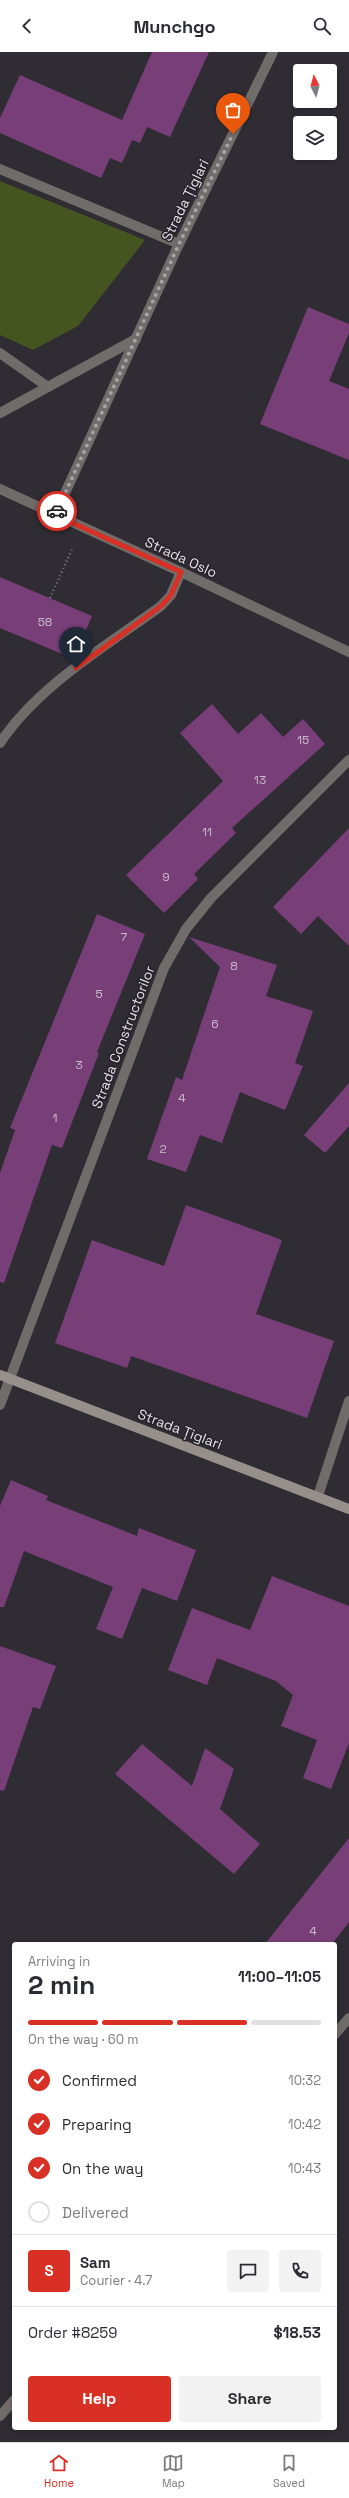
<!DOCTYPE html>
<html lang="en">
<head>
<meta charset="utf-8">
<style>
	body { margin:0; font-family:"Space Grotesk",sans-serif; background:#f2f2f3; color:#2b2b33; height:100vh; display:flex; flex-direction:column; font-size:15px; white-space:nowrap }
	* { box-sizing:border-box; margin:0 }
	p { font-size:13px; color:#7c7c81 }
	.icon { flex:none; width:22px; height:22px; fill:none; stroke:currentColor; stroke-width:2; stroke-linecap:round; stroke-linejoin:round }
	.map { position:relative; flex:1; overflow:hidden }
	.sheet { position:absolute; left:12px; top:1890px; width:325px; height:488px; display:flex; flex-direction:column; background:#fff; border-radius:4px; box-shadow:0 2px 6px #0003 }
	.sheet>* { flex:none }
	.needle { width:26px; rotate:354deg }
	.tools { position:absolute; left:293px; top:12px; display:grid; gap:8px }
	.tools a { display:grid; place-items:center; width:44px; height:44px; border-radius:4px; background:#fff; box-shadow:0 2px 6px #0003; font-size:20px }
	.pin { position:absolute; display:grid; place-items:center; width:34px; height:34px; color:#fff; margin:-41px -17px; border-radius:50% 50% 50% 0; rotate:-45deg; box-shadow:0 0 4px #0007 }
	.pin .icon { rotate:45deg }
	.courier { position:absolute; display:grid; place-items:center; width:40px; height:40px; margin:-20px; border:3px solid #d93025; border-radius:50%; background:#fff; color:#222; box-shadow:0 1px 5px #0007 }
	.summary em { font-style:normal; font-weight:700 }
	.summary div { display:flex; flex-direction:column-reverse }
	.summary { display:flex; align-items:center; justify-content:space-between; height:68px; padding:0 16px }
	h1 { font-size:26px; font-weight:700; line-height:30px }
	.bar { display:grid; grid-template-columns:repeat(4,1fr); gap:6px 4px; align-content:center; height:48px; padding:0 16px }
	.bar i { height:5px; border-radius:3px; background:#e1e1e2 }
	.bar .current { background:#d93025 }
	.bar p { grid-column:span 4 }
	.line { display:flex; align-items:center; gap:10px; padding:0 16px; border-top:1px solid #e1e1e2 }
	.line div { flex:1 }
	.round { display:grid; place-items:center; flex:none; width:42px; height:42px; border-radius:4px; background:#f2f2f3 }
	ol { padding:0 16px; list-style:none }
	li { display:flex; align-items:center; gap:12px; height:44px }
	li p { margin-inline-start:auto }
	li .icon { padding:4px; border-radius:50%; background:#d93025; color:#fff; stroke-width:4 }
	li:last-child { color:#7c7c81 }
	li i { width:22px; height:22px; border:2px solid #e1e1e2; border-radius:50% }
	.action { display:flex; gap:8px; margin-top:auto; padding:8px 16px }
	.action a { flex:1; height:46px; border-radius:4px; background:#d93025; color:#fff; font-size:16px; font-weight:700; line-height:46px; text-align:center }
	.action a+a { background:#f2f2f3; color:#2b2b33 }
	header { display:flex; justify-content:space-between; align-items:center; height:52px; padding:0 16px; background:#fff; font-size:18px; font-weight:700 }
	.tabs { display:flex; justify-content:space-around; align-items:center; height:56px; border-top:1px solid #e1e1e2; background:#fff; font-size:11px; color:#7c7c81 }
	.tabs a { display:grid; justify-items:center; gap:2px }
	.tabs .current { color:#d93025 }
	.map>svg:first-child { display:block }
</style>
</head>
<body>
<header><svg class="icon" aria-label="back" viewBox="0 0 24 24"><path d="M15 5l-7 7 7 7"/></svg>Munchgo<svg class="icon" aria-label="search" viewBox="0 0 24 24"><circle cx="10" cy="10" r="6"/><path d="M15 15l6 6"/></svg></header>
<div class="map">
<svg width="349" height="2390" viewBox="0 0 349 2390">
	<rect width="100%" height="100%" fill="#302c34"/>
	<path fill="#445520" d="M0,129L145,188L78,274L33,298L0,283Z"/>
	<g fill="#783e77">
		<path d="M152,0H209L170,85L147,75L140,91L132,88L122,111L110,106L101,126L0,81V66L20,23L122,68Z"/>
		<path d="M308,255L349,272V281L329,329L349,337V408L260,372Z"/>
		<path d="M0,525L92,564L74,607L0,576Z"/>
		<path d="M212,652L238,682L261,661L283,685L303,667L325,692L232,776L236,781L194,822L198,827L164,861L126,823L223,729L180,681Z"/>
		<path d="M349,776V894L318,864L301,882L273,855Z"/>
		<path d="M97,862L145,882L97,1000L99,1001L62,1096L52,1093L4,1231L0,1230V1121L15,1078L10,1076Z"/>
		<path d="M189,885L277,913L266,944L313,959L295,1011L303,1014L285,1058L240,1040L222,1091L200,1083L186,1120L147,1107L176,1025L182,1028L220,915Z"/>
		<path d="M349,1031V1074L325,1101L304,1083Z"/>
		<path d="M186,1153L282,1188L256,1262L334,1289L307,1366L131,1304L127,1316L55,1291L92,1188L164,1214Z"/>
		<path d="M11,1428L48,1444L46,1448L137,1484L139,1476L196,1498L177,1549L142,1536L122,1587L96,1577L113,1535L24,1499L4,1555H0V1454Z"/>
		<path d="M272,1524L349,1554V1691L331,1737L303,1726L317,1688L281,1674L293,1643L276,1629L217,1606L207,1633L168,1618L192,1556L250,1578Z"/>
		<path d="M0,1594L56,1614L40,1657L33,1655L4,1739L0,1738Z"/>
		<path d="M142,1692L192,1734L205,1696L234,1717L220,1757L260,1792L234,1822L115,1722Z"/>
		<path d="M349,1786V1870L332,1892H265Z"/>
	</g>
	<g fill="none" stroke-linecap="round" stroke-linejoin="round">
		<path stroke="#7c797f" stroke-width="2.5" stroke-dasharray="1 3" stroke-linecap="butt" d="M50,546L73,495"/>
		<path stroke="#706c69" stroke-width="10" d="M0,301L48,335"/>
		<g stroke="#706c69" stroke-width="10">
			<path d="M0,117L179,192"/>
			<path d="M0,361L136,287"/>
			<path d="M0,437L181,520L349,600"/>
			<path d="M55,463L179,192L273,0"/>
			<path d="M0,691C38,634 106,594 161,554L171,543L181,520"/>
			<path d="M0,1353L164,916L186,877L211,846L349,708"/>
			<path d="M318,1444L349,1349"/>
			<path d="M335,1982L349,1966"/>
			<path d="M0,2364L14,2348"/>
		</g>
		<path stroke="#968f8a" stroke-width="10" d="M0,1323L349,1457"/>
	</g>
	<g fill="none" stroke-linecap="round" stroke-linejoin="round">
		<path stroke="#a6a3a9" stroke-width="4" stroke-dasharray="0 7.2" d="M57,459L179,192L233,82"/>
		<path stroke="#d93025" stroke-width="5" d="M57,459L55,463L181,520L171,543L161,554L76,616"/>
	</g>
	<g text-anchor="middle" stroke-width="3" stroke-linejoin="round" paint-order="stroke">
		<g font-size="12" fill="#cabacc">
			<text x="45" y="574">58</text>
			<text x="303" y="692">15</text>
			<text x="260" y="732">13</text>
			<text x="207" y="784">11</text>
			<text x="166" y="829">9</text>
			<text x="124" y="889">7</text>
			<text x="234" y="918">8</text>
			<text x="99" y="946">5</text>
			<text x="215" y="976">6</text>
			<text x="79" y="1017">3</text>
			<text x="182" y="1050">4</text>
			<text x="55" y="1070">1</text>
			<text x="163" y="1101">2</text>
			<text x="313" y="1883">4</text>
		</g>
		<g font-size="14" fill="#e6e3e8" stroke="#26222a">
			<text transform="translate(185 148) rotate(-64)" y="5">Strada Țiglari</text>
			<text transform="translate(181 505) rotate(25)" y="5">Strada Oslo</text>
			<text transform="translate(123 985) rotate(-69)" y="5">Strada Constructorilor</text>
			<text transform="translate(180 1377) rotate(21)" y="5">Strada Țiglari</text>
		</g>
	</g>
</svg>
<div class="tools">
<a><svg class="needle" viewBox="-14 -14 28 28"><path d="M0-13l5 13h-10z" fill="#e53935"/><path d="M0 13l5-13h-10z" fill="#7c7c81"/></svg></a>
<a><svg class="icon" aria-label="layers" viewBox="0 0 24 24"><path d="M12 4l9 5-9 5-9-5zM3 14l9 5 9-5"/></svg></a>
</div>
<div class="pin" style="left:233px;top:82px;background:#ea580c"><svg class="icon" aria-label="bag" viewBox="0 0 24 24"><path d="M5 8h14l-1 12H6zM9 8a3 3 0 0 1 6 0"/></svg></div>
<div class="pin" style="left:76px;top:616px;background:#1f2937"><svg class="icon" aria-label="home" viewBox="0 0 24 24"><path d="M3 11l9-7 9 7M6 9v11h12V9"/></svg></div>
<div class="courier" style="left:57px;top:459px"><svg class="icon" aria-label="car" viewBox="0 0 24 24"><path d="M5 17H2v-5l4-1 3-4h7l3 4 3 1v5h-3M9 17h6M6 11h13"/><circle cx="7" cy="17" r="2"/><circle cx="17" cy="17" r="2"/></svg></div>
<section class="sheet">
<div class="summary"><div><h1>2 min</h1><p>Arriving in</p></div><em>11:00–11:05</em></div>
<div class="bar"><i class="current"></i><i class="current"></i><i class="current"></i><i></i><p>On the way · 60 m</p></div>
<ol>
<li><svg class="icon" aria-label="check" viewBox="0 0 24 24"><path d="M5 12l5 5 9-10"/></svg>Confirmed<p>10:32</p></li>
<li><svg class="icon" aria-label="check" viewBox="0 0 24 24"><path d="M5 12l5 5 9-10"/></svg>Preparing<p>10:42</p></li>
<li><svg class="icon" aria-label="check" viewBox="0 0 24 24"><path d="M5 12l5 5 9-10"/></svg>On the way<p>10:43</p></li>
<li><i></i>Delivered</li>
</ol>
<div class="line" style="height:72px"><b class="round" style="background:#d93025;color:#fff">S</b><div><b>Sam</b><p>Courier · 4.7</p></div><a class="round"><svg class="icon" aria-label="chat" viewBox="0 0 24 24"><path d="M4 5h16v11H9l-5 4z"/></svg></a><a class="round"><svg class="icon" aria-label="phone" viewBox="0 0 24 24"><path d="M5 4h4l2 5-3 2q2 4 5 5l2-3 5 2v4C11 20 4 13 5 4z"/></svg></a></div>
<div class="line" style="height:52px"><div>Order #8259</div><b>$18.53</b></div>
<div class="action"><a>Help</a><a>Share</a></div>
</section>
</div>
<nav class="tabs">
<a class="current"><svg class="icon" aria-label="home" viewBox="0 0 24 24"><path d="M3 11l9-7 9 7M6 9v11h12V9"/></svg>Home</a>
<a><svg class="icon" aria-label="map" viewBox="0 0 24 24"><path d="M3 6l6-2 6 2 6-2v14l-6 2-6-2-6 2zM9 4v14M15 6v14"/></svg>Map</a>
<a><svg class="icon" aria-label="saved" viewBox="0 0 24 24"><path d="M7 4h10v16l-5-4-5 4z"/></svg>Saved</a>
</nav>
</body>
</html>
